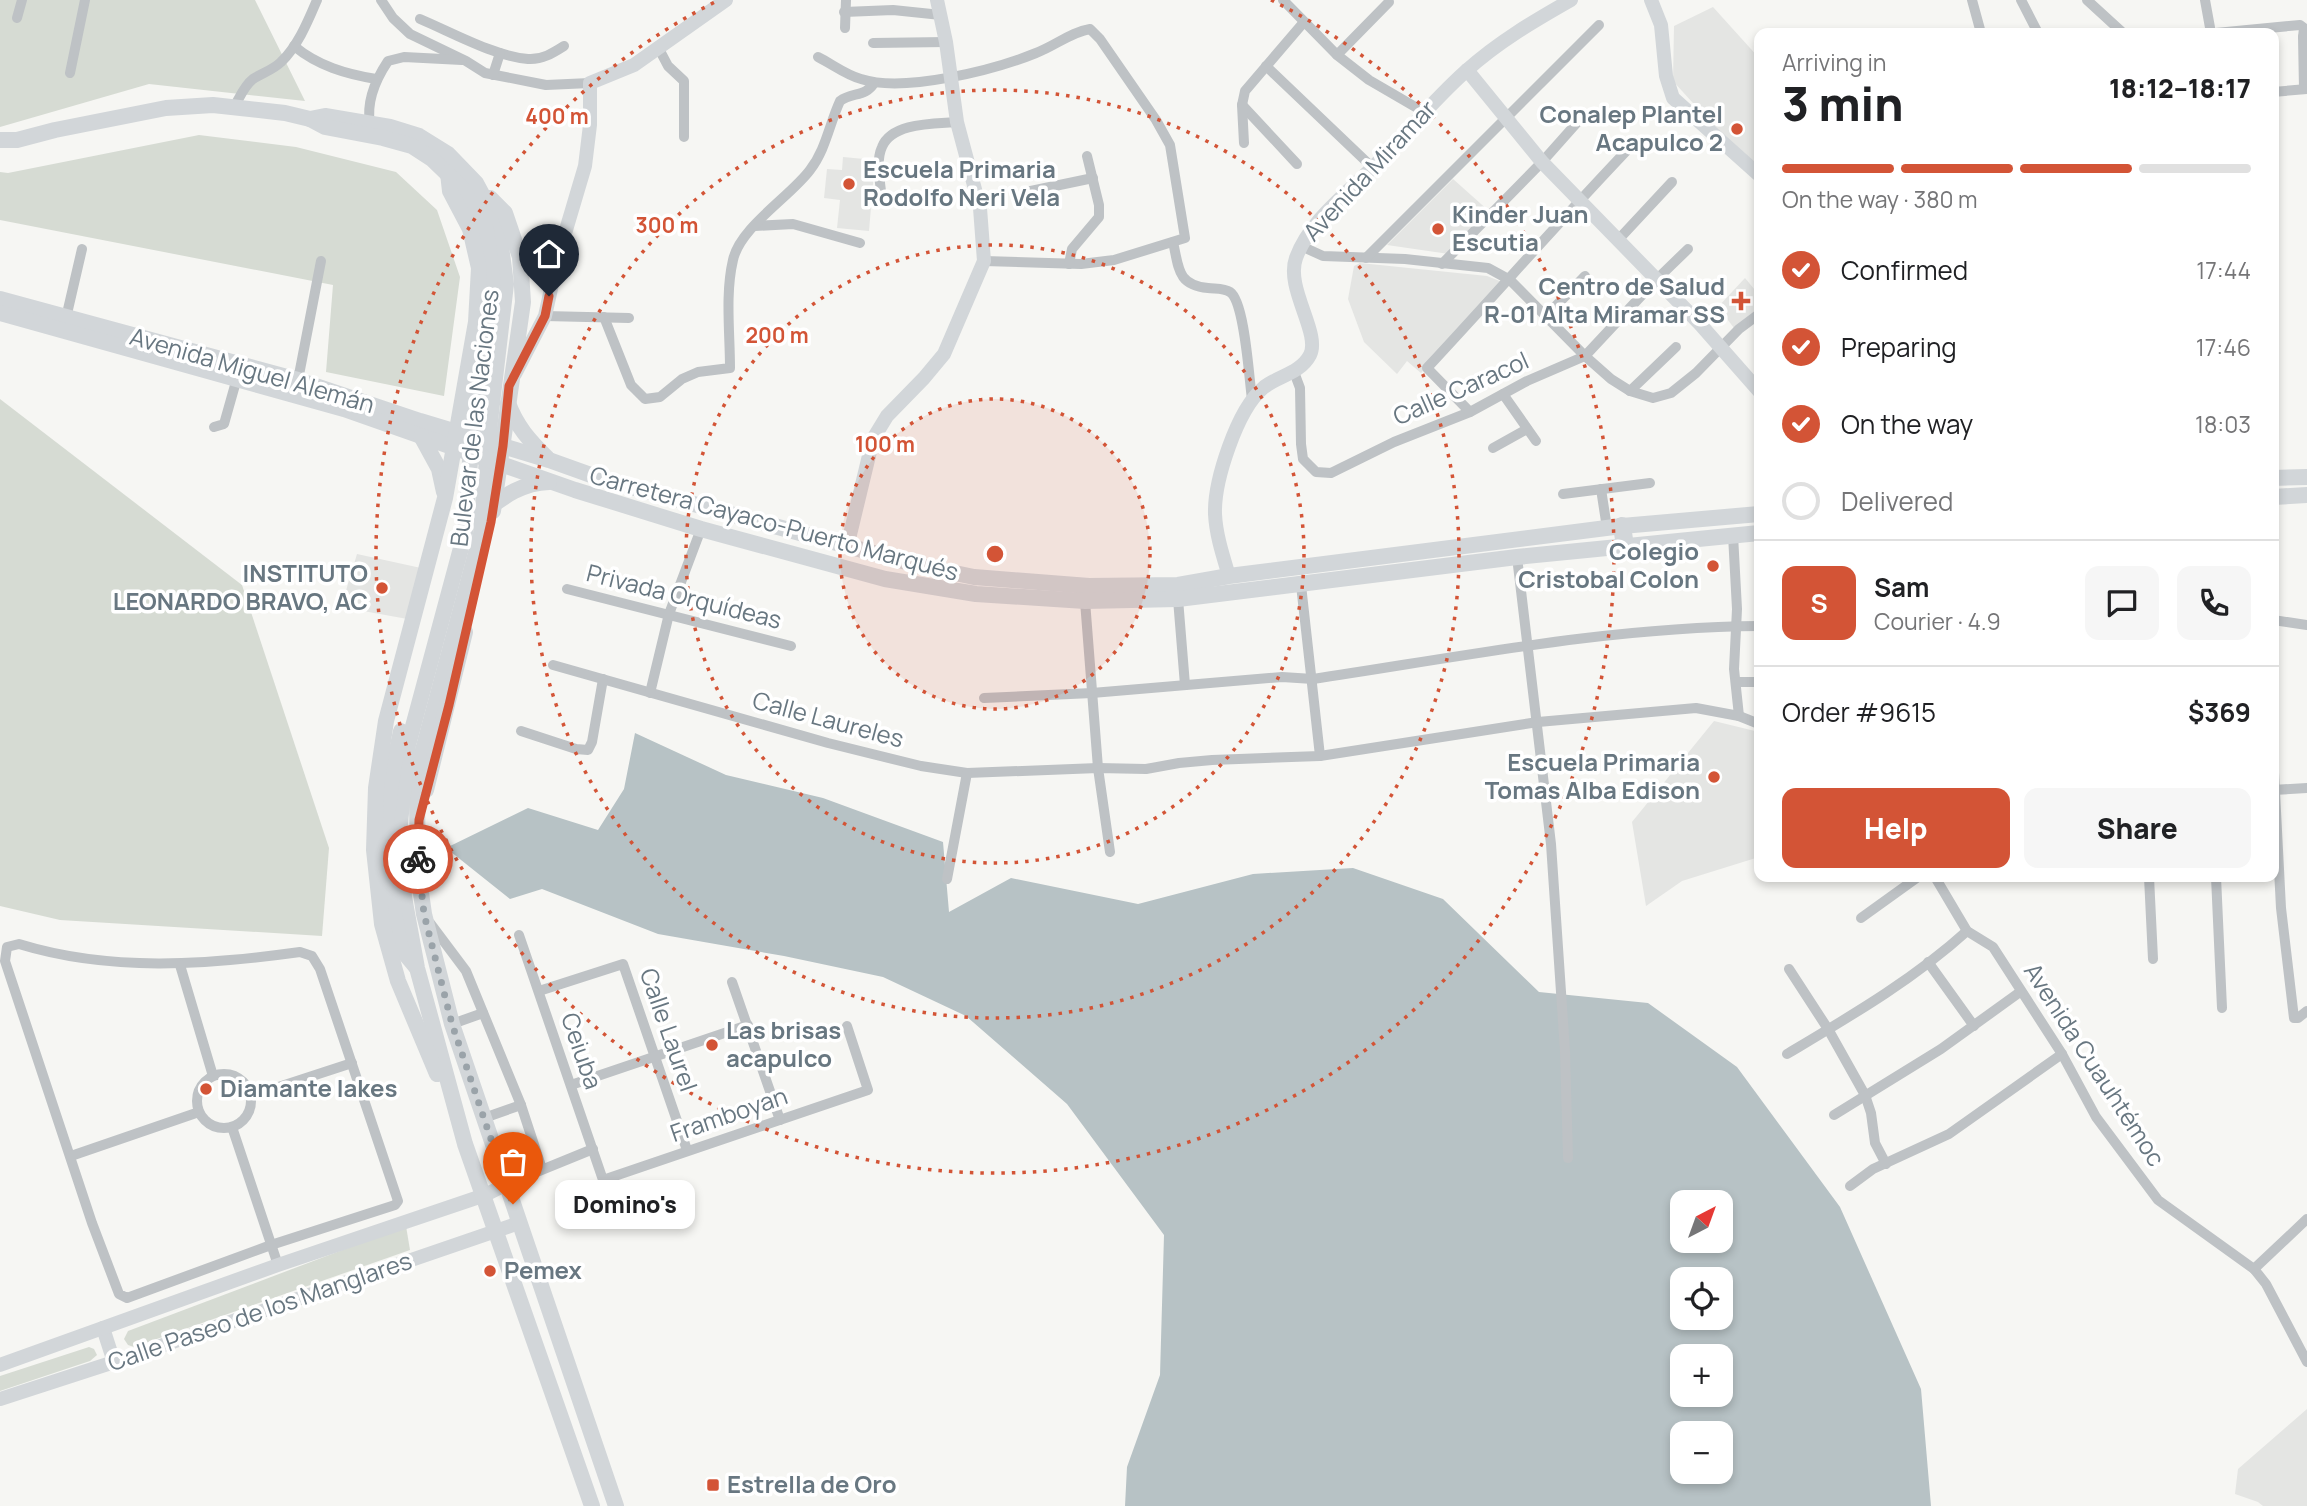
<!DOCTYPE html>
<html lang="en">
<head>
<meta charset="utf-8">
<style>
	body { margin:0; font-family:Manrope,sans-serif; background:#f6f6f6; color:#202124; height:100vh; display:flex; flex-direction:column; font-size:26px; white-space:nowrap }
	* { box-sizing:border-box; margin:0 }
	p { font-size:23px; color:#757577 }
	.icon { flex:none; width:38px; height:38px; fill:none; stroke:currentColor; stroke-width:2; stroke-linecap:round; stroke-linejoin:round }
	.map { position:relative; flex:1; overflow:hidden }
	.drawer { position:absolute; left:1754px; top:28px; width:525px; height:854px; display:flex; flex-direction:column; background:#fff; border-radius:14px; box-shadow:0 4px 10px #0003 }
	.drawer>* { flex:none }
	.needle { width:46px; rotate:41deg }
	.controls { position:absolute; left:1670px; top:1190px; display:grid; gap:14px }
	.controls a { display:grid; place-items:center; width:63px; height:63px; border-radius:14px; background:#fff; box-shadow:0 4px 10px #0003; font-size:35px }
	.pin { position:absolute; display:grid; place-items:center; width:60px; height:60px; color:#fff; margin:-72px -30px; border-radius:50% 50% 50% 0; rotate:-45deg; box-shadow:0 0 7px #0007 }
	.pin .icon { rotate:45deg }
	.courier { position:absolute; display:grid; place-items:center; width:70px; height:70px; margin:-35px; border:5px solid #d35436; border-radius:50%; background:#fff; color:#222; box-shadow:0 2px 9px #0007 }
	.bubble { position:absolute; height:49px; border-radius:14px; background:#fff; box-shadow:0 4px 10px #0003; font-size:23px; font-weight:800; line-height:49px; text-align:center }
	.head em { font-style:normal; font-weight:800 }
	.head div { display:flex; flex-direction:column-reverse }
	.head { display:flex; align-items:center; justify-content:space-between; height:119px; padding:0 28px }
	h1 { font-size:46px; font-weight:800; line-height:52px }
	.bar { display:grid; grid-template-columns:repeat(4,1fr); gap:10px 7px; align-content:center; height:84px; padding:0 28px }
	.bar i { height:9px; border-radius:5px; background:#e0e0e0 }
	.bar .active { background:#d35436 }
	.bar p { grid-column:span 4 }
	.line { display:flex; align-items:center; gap:18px; padding:0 28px; border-top:2px solid #e0e0e0 }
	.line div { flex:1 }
	.round { display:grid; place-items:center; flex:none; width:74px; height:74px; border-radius:14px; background:#f6f6f6 }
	ol { padding:0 28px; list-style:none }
	li { display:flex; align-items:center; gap:21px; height:77px }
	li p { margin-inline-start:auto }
	li .icon { padding:7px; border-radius:50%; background:#d35436; color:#fff; stroke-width:4 }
	li:last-child { color:#757577 }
	li i { width:38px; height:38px; border:4px solid #e0e0e0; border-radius:50% }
	.primary-button { display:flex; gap:14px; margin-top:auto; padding:14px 28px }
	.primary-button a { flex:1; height:80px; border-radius:14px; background:#d35436; color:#fff; font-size:28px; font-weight:800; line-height:80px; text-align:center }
	.primary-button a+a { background:#f6f6f6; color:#202124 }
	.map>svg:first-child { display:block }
</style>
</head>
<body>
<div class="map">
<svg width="2307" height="1506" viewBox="0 0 2307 1506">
	<rect width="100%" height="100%" fill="#f6f6f3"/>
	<g fill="#e4e5e3">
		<path d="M1713,7L1759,58V176L1673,81L1674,26Z"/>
		<path d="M843,157L875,160L869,231L837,228L840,200L824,198L827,169L842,170Z"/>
		<path d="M1453,179L1490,212L1449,254L1387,245Z"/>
		<path d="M1360,263L1487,276L1502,282L1421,373L1407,361L1397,374L1364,342L1348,299L1354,266Z"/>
		<path d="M1745,278L1759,295V308L1734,328L1718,307Z"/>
		<path d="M357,554L421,568L413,620L341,607Z"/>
		<path d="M1714,721L1759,732V857L1682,881L1646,906L1632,822Z"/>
		<path d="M2307,1409V1506H2263L2258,1502L2235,1494L2238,1469Z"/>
	</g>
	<g fill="#d6dbd3">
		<path d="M0,0H255L305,101L149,84L0,127Z"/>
		<path d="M199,135L296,147L396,172L437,210L460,277L444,396L326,372L333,285L0,220V172L8,173Z"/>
		<path d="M0,399L242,585L329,848L322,936L60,920L0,906Z"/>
		<path d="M406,1226L410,1250L134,1347L128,1345L124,1339L128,1331Z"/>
		<path d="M89,1347L94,1349L97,1355L90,1361L0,1391V1376Z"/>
	</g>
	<path fill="#b7c2c5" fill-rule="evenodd" d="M635,733L726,775L823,798L943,842L949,912L1011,878L1138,904L1253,874L1353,868L1443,899L1539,992L1648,1003L1737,1067L1840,1207L1921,1389L1931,1506H1125L1127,1467L1160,1375L1164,1235L1067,1104L966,1016L883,977L784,956L658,934L542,889L510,899L446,848L528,808L598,830L624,789ZM1682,1202H1720V1241H1682ZM1682,1279H1720V1318H1682ZM1682,1356H1720V1395H1682ZM1682,1433H1720V1472H1682Z"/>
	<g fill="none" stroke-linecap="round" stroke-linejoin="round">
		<g stroke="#bec2c5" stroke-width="10">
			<path d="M381,0L393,18L410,34L466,61L485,73L546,85L590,83"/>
			<path d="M1283,0L1337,55L1369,80L1424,112"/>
			<path d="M1972,0L1981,33"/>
			<path d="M2021,0L2038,33"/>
			<path d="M2087,0L2123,33"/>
			<path d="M2205,0L2211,33"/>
			<path d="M844,12L893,10L941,15"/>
			<path d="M17,18L22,0"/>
			<path d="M420,19C453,33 494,56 528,59C542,60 553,53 564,46"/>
			<path d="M845,28L846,0"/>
			<path d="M2216,33L2300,25L2304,28L2303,37"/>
			<path d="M873,43L946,42"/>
			<path d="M294,46C318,66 346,74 376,79"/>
			<path d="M658,47L668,66L684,81V137"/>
			<path d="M1337,55L1389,2"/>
			<path d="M818,57C832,64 846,75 861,79C904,93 994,70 1036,53C1055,46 1071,32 1090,29L1100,39L1156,120L1170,145L1185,238L1114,260L1081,264L984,261"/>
			<path d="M1266,66L1373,168"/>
			<path d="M70,73L85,0"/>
			<path d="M493,75L500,53"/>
			<path d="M2304,89L2303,37H2307"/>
			<path d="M2273,92L2307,89"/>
			<path d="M1242,105L1297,164"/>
			<path d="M234,107C240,97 244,86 253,79C262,73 273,70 281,62C298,46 308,21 317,0"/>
			<path d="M370,124C366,101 376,79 388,61L404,57L462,60"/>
			<path d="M1244,143L1242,105L1245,91L1304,22"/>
			<path d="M1026,192L1093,178"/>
			<path d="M882,201C881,185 875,162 882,147C892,122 935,124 957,122"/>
			<path d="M755,226L793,224L860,243"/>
			<path d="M1618,240L1672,182"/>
			<path d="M1173,242C1179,268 1177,285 1208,288C1215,289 1224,288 1230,292C1245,302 1249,379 1252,399"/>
			<path d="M1301,246L1323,256L1405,259L1488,268L1510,280L1585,356L1611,379L1630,391L1653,398L1671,393L1696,373L1739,329L1759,314"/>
			<path d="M1366,258L1599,25"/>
			<path d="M1069,264L1072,249L1099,217V205L1087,156"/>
			<path d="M1442,264L1542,162L1582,117"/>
			<path d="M545,316L629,318"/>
			<path d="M1546,316L1585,276"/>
			<path d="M604,317L631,385L645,399L660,397L682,379L698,372L730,368C730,333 725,294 733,260C740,227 791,196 810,170C826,149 829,125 840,101C852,92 866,97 874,83"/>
			<path d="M66,318L82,249"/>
			<path d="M1294,372L1300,388L1301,444L1303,459L1316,472L1331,473L1394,442L1470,412L1527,381L1585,356L1656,280L1688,249"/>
			<path d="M298,380L321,261"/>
			<path d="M1630,391L1676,347"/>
			<path d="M1503,394L1536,441"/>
			<path d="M1470,412L1427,368C1496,294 1563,217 1633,144"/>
			<path d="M214,427L224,424L237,378"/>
			<path d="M1493,448L1527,429"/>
			<path d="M1601,489L1607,528"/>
			<path d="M1563,494L1650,483"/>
			<path d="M1733,535L1737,609L1734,669L1739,716"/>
			<path d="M1517,557L1551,844L1565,1051L1568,1158"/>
			<path d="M1301,585L1320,756"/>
			<path d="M567,589L791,646"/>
			<path d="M1178,599L1185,685"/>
			<path d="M1085,601L1098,768L1110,852"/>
			<path d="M2273,604L2274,620"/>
			<path d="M2273,620L2307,625"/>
			<path d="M553,665L828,743L921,766L967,773L1098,768L1146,769L1179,763L1212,760L1320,756L1538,722L1696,708L1739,716L1759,724"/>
			<path d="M1736,682H1759"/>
			<path d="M650,693L669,614L701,529"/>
			<path d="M984,698L1092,693L1282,677L1313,679C1460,657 1609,627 1759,626"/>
			<path d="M521,731L576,749L588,750L592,742L603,679"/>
			<path d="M2273,753L2281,908L2294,1018H2298L2307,1011"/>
			<path d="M2273,790L2307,788"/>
			<path d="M1935,877L1967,931L1993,947L2062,1054L2096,1117L2158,1200L2254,1269L2266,1284L2307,1362"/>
			<path d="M2149,877L2153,959"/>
			<path d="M2216,877L2222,1008"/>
			<path d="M947,879L967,773"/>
			<path d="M1861,918L1918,877"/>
			<path d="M430,923L466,971L521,1105L542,1169"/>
			<path d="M519,935L603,1180L868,1090L847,1026"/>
			<path d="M19,944C110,972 206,965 300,952L312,956L320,969L398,1201L395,1205L271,1245L127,1298L119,1294L92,1223L5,961L7,947Z"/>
			<path d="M1928,962L1974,1026"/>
			<path d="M180,965L213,1076"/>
			<path d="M1789,969L1828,1029L1865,1095L1871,1113L1875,1143L1886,1164"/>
			<path d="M732,982L780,1120"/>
			<path d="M539,991L623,964L687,1150"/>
			<path d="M452,1024L483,1013"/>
			<path d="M1787,1054C1849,1017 1913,980 1967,931"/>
			<circle cx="224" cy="1101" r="27"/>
			<path d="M571,1085L748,1025"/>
			<path d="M251,1096L352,1063"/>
			<path d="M1834,1115L1941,1049L2020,992"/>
			<path d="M484,1118L521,1105"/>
			<path d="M232,1127L278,1265"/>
			<path d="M71,1156L199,1112"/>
			<path d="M507,1184L593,1149"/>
			<path d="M1850,1186L1873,1169L1949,1134L2062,1054"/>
			<path d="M2254,1269L2307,1219"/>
		</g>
		<g stroke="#d2d6d9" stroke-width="14">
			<path d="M1651,0L1661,25L1666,76L1673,98L1759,175"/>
			<path d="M1467,70L1542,162L1700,324L1759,391"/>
			<path d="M515,374L545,316L558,257L585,166L590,125V83L634,65L726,0"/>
			<path d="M847,547L873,439L887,416L924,378L944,354L984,261L980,208L957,122L946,42L937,0"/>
			<path d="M1229,576C1223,556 1216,535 1215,514C1214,481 1237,410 1263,388C1277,376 1300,374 1310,355C1321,333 1285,288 1296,258C1309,222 1344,196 1370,170C1403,138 1431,102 1466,71C1498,42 1534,21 1571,0"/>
			<path d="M103,1328L114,1362"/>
			<path d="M0,1365L278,1265L485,1195L507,1184"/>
			<path d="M0,1399L114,1362L519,1223"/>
		</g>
		<g stroke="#d2d6d9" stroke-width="16">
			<path d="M310,119L325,116L390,127L419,136L448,154L476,183L498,224L506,284L490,421L481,534L423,750L417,798L418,872L424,914L452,1024L616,1506"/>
			<path d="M0,140H17L55,130L166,108L213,105L285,113L310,119L325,127L383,138L412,146L432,159L462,188L486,230L493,284L471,447L465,533L408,745L399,833L404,897L417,968L465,1144L592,1506"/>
			<path d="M490,198L505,213L520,257L523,302L493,511"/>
			<path d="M0,299L298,380L420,421L549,460L602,479L921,566L974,577L1089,586L1178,585L1229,576L1622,526L1759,514"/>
			<path d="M0,313L344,409L575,490L701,529L885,579L976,594L1085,601L1178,599L1517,557L1759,533"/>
			<path d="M508,403C516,426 530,441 547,458"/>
			<path d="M421,436L439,469L444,492"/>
			<path d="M2273,478L2307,477"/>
			<path d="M2273,497L2307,495"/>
			<path d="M479,515C502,498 520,483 549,482"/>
			<path d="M401,731L393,770L386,823L388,883L401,949L416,967"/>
			<path d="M426,790L465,632"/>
			<path d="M437,1074L398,981L382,924L374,850L376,788L386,721L445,498L476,322L479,268L470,229L450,191L448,173"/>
		</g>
		<path stroke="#d2d6d9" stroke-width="18" d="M1622,526L1625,546"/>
	</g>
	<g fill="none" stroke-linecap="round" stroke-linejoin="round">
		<path stroke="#9aa3a9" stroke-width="7" stroke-dasharray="0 12.6" d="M418,859L424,914L452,1024L513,1204"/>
		<path stroke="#d35436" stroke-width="9" d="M418,859L419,820L449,705L491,522L503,446L509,386L545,316L549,296"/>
	</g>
	<circle cx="995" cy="554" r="155" fill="#d35436" fill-opacity=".12"/>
	<g fill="none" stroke="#d35436" stroke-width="3.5" stroke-dasharray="3.5 7">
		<circle cx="995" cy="554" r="155"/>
		<circle cx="995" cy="554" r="309"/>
		<circle cx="995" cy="554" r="464"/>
		<path d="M1271 0A619 619 0 1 1 719 0"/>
	</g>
	<g fill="#d35436" stroke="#fff" stroke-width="2.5">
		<circle cx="1737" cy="129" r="7"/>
		<circle cx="849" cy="184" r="7"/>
		<circle cx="1438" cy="229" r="7"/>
		<path d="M1737.5 290.5h7v7h7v7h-7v7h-7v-7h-7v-7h7z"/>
		<circle cx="1713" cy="566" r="7"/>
		<circle cx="382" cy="588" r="7"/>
		<circle cx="1714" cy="777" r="7"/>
		<circle cx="712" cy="1045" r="7"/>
		<circle cx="206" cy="1089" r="7"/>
		<circle cx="490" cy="1271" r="7"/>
		<rect x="706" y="1478" width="14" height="14" rx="3.5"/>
	</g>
	<g text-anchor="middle" stroke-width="7" stroke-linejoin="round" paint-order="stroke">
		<g font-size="24" font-weight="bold" fill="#687781" stroke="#fff" text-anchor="start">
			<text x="1723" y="123" text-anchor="end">Conalep Plantel<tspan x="1723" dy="28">Acapulco 2</tspan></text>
			<text x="863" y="178">Escuela Primaria<tspan x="863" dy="28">Rodolfo Neri Vela</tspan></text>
			<text x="1452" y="223">Kinder Juan<tspan x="1452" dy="28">Escutia</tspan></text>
			<text x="1725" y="295" text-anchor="end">Centro de Salud<tspan x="1725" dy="28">R-01 Alta Miramar SS</tspan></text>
			<text x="1699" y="560" text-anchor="end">Colegio<tspan x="1699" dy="28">Cristobal Colon</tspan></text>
			<text x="368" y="582" text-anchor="end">INSTITUTO<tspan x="368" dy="28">LEONARDO BRAVO, AC</tspan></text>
			<text x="1700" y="771" text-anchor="end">Escuela Primaria<tspan x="1700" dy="28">Tomas Alba Edison</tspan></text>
			<text x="726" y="1039">Las brisas<tspan x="726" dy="28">acapulco</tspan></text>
			<text x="220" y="1097">Diamante lakes</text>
			<text x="504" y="1279">Pemex</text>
			<text x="727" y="1493">Estrella de Oro</text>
		</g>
		<g font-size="24" fill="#687781" stroke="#fff">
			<text transform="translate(1370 171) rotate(-47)" y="8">Avenida Miramar</text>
			<text transform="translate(252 371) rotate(16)" y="8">Avenida Miguel Alemán</text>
			<text transform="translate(1461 389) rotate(-24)" y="8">Calle Caracol</text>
			<text transform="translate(475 418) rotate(-83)" y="8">Bulevar de las Naciones</text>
			<text transform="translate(774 524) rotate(15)" y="8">Carretera Cayaco-Puerto Marqués</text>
			<text transform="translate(684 597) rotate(14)" y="8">Privada Orquídeas</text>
			<text transform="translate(828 720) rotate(15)" y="8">Calle Laureles</text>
			<text transform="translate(668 1030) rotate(71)" y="8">Calle Laurel</text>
			<text transform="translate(581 1051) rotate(71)" y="8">Ceiuba</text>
			<text transform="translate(2094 1065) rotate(57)" y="8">Avenida Cuauhtémoc</text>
			<text transform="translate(729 1115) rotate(-19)" y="8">Framboyan</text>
			<text transform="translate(260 1312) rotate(-19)" y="8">Calle Paseo de los Manglares</text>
		</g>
	</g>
	<circle cx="995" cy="554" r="10" fill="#d35436" stroke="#fff" stroke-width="3.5"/>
	<g font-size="21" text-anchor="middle" font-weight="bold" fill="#d35436" stroke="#fff" stroke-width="7" stroke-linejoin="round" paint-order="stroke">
		<text x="557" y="124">400 m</text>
		<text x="667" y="233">300 m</text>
		<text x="777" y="343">200 m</text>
		<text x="885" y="452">100 m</text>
	</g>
</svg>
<div class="controls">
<a><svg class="needle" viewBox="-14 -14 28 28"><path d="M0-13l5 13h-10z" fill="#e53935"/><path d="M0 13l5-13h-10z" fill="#757577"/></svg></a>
<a><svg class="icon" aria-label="locate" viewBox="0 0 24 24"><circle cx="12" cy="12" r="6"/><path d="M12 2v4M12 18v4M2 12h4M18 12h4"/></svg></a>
<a>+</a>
<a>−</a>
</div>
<div class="pin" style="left:513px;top:1204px;background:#ea580c"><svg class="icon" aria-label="bag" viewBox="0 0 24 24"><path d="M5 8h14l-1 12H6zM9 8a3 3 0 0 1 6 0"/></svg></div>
<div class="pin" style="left:549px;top:296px;background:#1f2937"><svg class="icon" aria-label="home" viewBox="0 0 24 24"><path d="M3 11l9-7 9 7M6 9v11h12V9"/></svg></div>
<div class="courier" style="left:418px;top:859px"><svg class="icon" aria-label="bike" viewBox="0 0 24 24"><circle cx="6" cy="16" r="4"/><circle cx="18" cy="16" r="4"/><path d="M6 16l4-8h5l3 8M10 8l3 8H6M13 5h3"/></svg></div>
<div class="bubble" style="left:555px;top:1180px;width:140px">Domino's</div>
<section class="drawer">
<div class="head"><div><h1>3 min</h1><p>Arriving in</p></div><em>18:12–18:17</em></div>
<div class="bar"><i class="active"></i><i class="active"></i><i class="active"></i><i></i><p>On the way · 380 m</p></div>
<ol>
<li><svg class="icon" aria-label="check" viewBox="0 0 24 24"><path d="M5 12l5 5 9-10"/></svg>Confirmed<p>17:44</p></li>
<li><svg class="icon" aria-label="check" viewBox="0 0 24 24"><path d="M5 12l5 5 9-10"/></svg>Preparing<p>17:46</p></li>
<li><svg class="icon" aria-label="check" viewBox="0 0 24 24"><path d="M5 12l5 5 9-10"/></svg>On the way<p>18:03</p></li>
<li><i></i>Delivered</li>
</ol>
<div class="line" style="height:126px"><b class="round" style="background:#d35436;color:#fff">S</b><div><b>Sam</b><p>Courier · 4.9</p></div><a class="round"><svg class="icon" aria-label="chat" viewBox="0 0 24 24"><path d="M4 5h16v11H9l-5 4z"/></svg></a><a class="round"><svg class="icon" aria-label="phone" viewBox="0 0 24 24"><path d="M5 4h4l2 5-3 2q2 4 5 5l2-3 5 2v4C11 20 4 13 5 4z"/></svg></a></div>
<div class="line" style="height:91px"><div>Order #9615</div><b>$369</b></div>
<div class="primary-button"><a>Help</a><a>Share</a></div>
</section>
</div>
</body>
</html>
